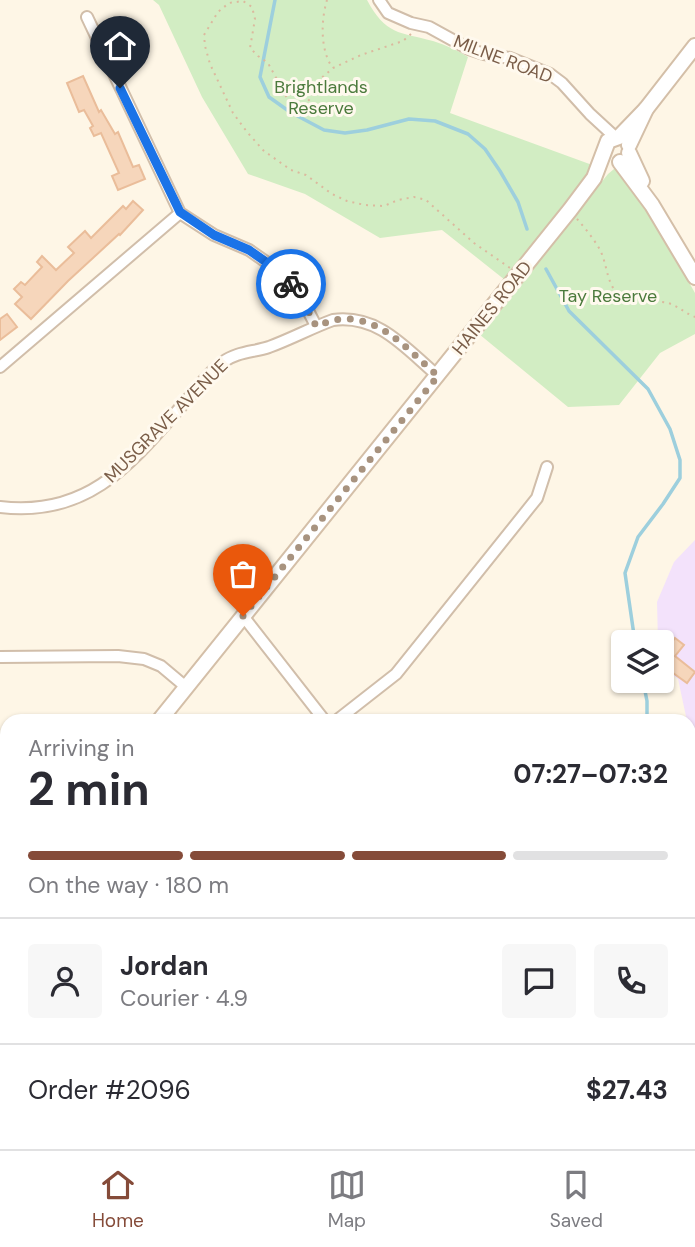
<!DOCTYPE html>
<html lang="en">
<head>
<meta charset="utf-8">
<style>
	body { margin:0; font-family:"DM Sans",sans-serif; background:#f7f7f7; color:#2b2b33; height:100vh; display:flex; flex-direction:column; font-size:26px; white-space:nowrap }
	* { box-sizing:border-box; margin:0 }
	p { font-size:23px; color:#7c7c81 }
	.icon { flex:none; width:38px; height:38px; fill:none; stroke:currentColor; stroke-width:2; stroke-linecap:round; stroke-linejoin:round }
	.map { position:relative; flex:1; overflow:hidden }
	.panel { position:absolute; left:0px; top:714px; width:696px; height:436px; display:flex; flex-direction:column; background:#fff; border-radius:21px 21px 0 0; box-shadow:0 2px 5px #0004 }
	.panel>* { flex:none }
	.fabs { position:absolute; left:611px; top:630px; display:grid; gap:14px }
	.fabs a { display:grid; place-items:center; width:63px; height:63px; border-radius:7px; background:#fff; box-shadow:0 2px 5px #0004; font-size:35px }
	.pin { position:absolute; display:grid; place-items:center; width:60px; height:60px; color:#fff; margin:-72px -30px; border-radius:50% 50% 50% 0; rotate:-45deg; box-shadow:0 0 7px #0007 }
	.pin .icon { rotate:45deg }
	.courier { position:absolute; display:grid; place-items:center; width:70px; height:70px; margin:-35px; border:5px solid #1a73e8; border-radius:50%; background:#fff; color:#222; box-shadow:0 2px 9px #0007 }
	.summary em { font-style:normal; font-weight:700 }
	.summary div { display:flex; flex-direction:column-reverse }
	.summary { display:flex; align-items:center; justify-content:space-between; height:119px; padding:0 28px }
	h1 { font-size:46px; font-weight:700; line-height:52px }
	.bar { display:grid; grid-template-columns:repeat(4,1fr); gap:10px 7px; align-content:center; height:84px; padding:0 28px }
	.bar i { height:9px; border-radius:5px; background:#e1e1e2 }
	.bar .active { background:#854b39 }
	.bar p { grid-column:span 4 }
	.line { display:flex; align-items:center; gap:18px; padding:0 28px; border-top:2px solid #e1e1e2 }
	.line div { flex:1 }
	.round { display:grid; place-items:center; flex:none; width:74px; height:74px; border-radius:7px; background:#f7f7f7 }
	.menu { display:flex; justify-content:space-around; align-items:center; height:98px; border-top:2px solid #e1e1e2; background:#fff; font-size:19px; color:#7c7c81 }
	.menu a { display:grid; justify-items:center; gap:4px }
	.menu .active { color:#854b39 }
	.map>svg:first-child { display:block }
</style>
</head>
<body>
<div class="map">
<svg width="695" height="1149" viewBox="0 0 695 1149">
	<rect width="100%" height="100%" fill="#fef6e6"/>
	<g fill="#f3e2fb">
		<path d="M695,540V832L690,816V721H687L678,679L662,667V642H658L657,602L674,562Z"/>
		<path d="M695,842V1078L690,1070V889L692,882L690,877V854Z"/>
	</g>
	<g fill="#d2edc3">
		<path d="M153,0H367C386,35 399,32 433,41C446,45 457,50 468,57L450,113L595,166L505,280L442,230L380,238L305,194L248,174L202,97L159,5Z"/>
		<path d="M614,169L622,170L628,175L695,293V334L660,353L619,405L568,407L479,334L608,174Z"/>
		<path d="M695,924V1058L690,1050V933Z"/>
		<path d="M7,941V1143H460L468,1149H0V949Z"/>
	</g>
	<g fill="none" stroke-linecap="round" stroke-linejoin="round">
		<g stroke="#9dcfdd" stroke-width="3.5">
			<path d="M275,0L260,77L269,97L290,112L324,130L345,133L367,130L409,119L435,121L468,134L485,149L500,171L518,202L527,229"/>
			<path d="M546,269L569,311L648,389L670,429L680,460V478L663,504L638,537L625,573L635,642"/>
			<path d="M643,681L647,701V721"/>
			<path d="M0,768H7"/>
			<path d="M690,1119L695,1125"/>
			<path d="M505,1143V1149"/>
		</g>
	</g>
	<g fill="#f6d6bb" stroke="#eabd9a" stroke-width="2">
		<path d="M83,76L99,112L101,110L115,134L118,132L133,167L139,165L145,179L118,190L112,176L119,173L101,133L94,136L90,128L93,126L84,110L79,112L67,83Z"/>
		<path d="M133,201L143,210L120,235L119,234L68,281L31,319L15,304L22,297L14,289L21,282L25,285L42,267L37,262L42,256L56,270L74,253L68,247L85,231L91,238L123,206L126,209Z"/>
		<path d="M7,314L17,327L0,340V319Z"/>
		<path d="M675,638L684,645L675,656L695,672L687,683L662,665V660L669,651L666,649Z"/>
	</g>
	<g fill="none" stroke-linecap="round" stroke-linejoin="round">
		<defs>
			<g id="service">
				<path d="M0,983L7,976"/>
				<path d="M160,1149L167,1143"/>
				<path d="M196,1149L201,1143"/>
			</g>
			<g id="minor">
				<path d="M379,0L388,13L411,23L429,27L469,49L484,54L510,58L550,74L562,83L590,114L615,137"/>
				<path d="M87,17L180,213L214,235L249,250L279,271L300,295L316,326"/>
				<path d="M0,367L180,213"/>
				<path d="M0,507C90,518 133,461 186,401C198,388 208,372 223,362C236,352 254,352 269,347C291,339 311,328 333,320C379,314 406,349 438,376"/>
				<path d="M243,616L325,721"/>
				<path d="M0,657L118,656L144,659L161,666L186,687"/>
				<path d="M336,721L396,674L537,498L547,467"/>
				<path d="M478,1143L486,1149"/>
				<path d="M653,1143L657,1149"/>
			</g>
			<g id="secondary">
				<path d="M629,145L646,109L695,46"/>
				<path d="M629,153L642,181"/>
				<path d="M620,162L652,205L695,277"/>
				<path d="M159,721L570,210L594,178L608,141L619,137L646,109"/>
				<path d="M0,917L7,908"/>
			</g>
		</defs>
		<use href="#service" stroke="#d1beaa" stroke-width="9"/>
		<use href="#minor" stroke="#d1beaa" stroke-width="14"/>
		<use href="#secondary" stroke="#d4bfa8" stroke-width="18"/>
		<g stroke="#dbb99e" stroke-width="2" stroke-dasharray="2 5" stroke-linecap="butt">
			<path d="M327,0C321,20 320,49 332,67"/>
			<path d="M411,34L403,41L361,55L333,68L319,80L312,97L305,104L297,105L287,98L268,63L258,56L250,48L255,19L252,7L243,1L229,3L218,12L204,35L205,46L210,64L233,113L247,132L264,151L291,170L306,175L332,194L347,201L365,205L384,206L398,200L414,197L426,200L474,243L510,268"/>
			<path d="M577,219C585,228 594,239 600,250C608,265 606,288 623,298C638,307 656,298 671,304C679,307 685,313 695,317"/>
			<path d="M0,950L7,941"/>
		</g>
		<use href="#service" stroke="#fff" stroke-width="5"/>
		<use href="#minor" stroke="#fff" stroke-width="10"/>
		<use href="#secondary" stroke="#fff" stroke-width="14"/>
	</g>
	<g fill="none" stroke-linecap="round" stroke-linejoin="round">
		<path stroke="#a8937f" stroke-width="7" stroke-dasharray="0 12.6" d="M243,616L438,376C411,353 382,317 343,319C334,319 325,323 316,326L300,295L291,284"/>
		<path stroke="#1a73e8" stroke-width="9" d="M120,88L180,212L214,235L249,250L279,271L291,284"/>
	</g>
	<g text-anchor="middle" stroke-width="6" stroke-linejoin="round" paint-order="stroke">
		<g font-size="18" fill="#7a5d48" stroke="#fff9ee">
			<text transform="translate(503 59) rotate(21)" y="6">MILNE ROAD</text>
			<text transform="translate(492 308) rotate(-51)" y="6">HAINES ROAD</text>
			<text transform="translate(166 421) rotate(-45)" y="6">MUSGRAVE AVENUE</text>
		</g>
		<g font-size="18" fill="#4b7a3c" stroke="#fff9ee">
			<text x="321" y="93">Brightlands<tspan x="321" dy="21">Reserve</tspan></text>
			<text x="608" y="302">Tay Reserve</text>
		</g>
	</g>
</svg>
<div class="fabs">
<a><svg class="icon" aria-label="layers" viewBox="0 0 24 24"><path d="M12 4l9 5-9 5-9-5zM3 14l9 5 9-5"/></svg></a>
</div>
<div class="pin" style="left:243px;top:616px;background:#ea580c"><svg class="icon" aria-label="bag" viewBox="0 0 24 24"><path d="M5 8h14l-1 12H6zM9 8a3 3 0 0 1 6 0"/></svg></div>
<div class="pin" style="left:120px;top:88px;background:#1f2937"><svg class="icon" aria-label="home" viewBox="0 0 24 24"><path d="M3 11l9-7 9 7M6 9v11h12V9"/></svg></div>
<div class="courier" style="left:291px;top:284px"><svg class="icon" aria-label="bike" viewBox="0 0 24 24"><circle cx="6" cy="16" r="4"/><circle cx="18" cy="16" r="4"/><path d="M6 16l4-8h5l3 8M10 8l3 8H6M13 5h3"/></svg></div>
<section class="panel">
<div class="summary"><div><h1>2 min</h1><p>Arriving in</p></div><em>07:27–07:32</em></div>
<div class="bar"><i class="active"></i><i class="active"></i><i class="active"></i><i></i><p>On the way · 180 m</p></div>
<div class="line" style="height:126px"><a class="round"><svg class="icon" aria-label="person" viewBox="0 0 24 24"><circle cx="12" cy="8" r="4"/><path d="M4 21q1-7 8-7t8 7"/></svg></a><div><b>Jordan</b><p>Courier · 4.9</p></div><a class="round"><svg class="icon" aria-label="chat" viewBox="0 0 24 24"><path d="M4 5h16v11H9l-5 4z"/></svg></a><a class="round"><svg class="icon" aria-label="phone" viewBox="0 0 24 24"><path d="M5 4h4l2 5-3 2q2 4 5 5l2-3 5 2v4C11 20 4 13 5 4z"/></svg></a></div>
<div class="line" style="height:91px"><div>Order #2096</div><b>$27.43</b></div>
</section>
</div>
<nav class="menu">
<a class="active"><svg class="icon" aria-label="home" viewBox="0 0 24 24"><path d="M3 11l9-7 9 7M6 9v11h12V9"/></svg>Home</a>
<a><svg class="icon" aria-label="map" viewBox="0 0 24 24"><path d="M3 6l6-2 6 2 6-2v14l-6 2-6-2-6 2zM9 4v14M15 6v14"/></svg>Map</a>
<a><svg class="icon" aria-label="saved" viewBox="0 0 24 24"><path d="M7 4h10v16l-5-4-5 4z"/></svg>Saved</a>
</nav>
</body>
</html>
